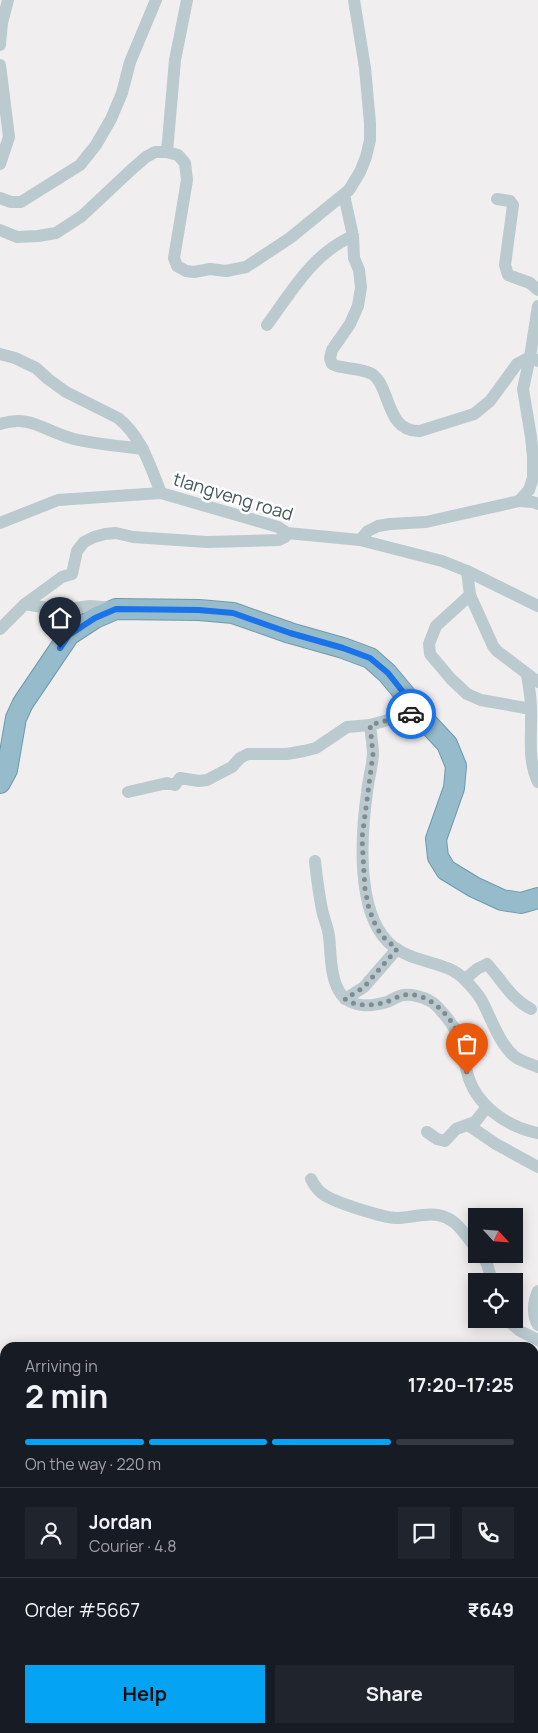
<!DOCTYPE html>
<html lang="en">
<head>
<meta charset="utf-8">
<style>
	body { margin:0; font-family:Manrope,sans-serif; background:#20242c; color:#f1f3f6; height:100vh; display:flex; flex-direction:column; font-size:19px; white-space:nowrap }
	* { box-sizing:border-box; margin:0 }
	p { font-size:16px; color:#9ea1a6 }
	.icon { flex:none; width:28px; height:28px; fill:none; stroke:currentColor; stroke-width:2; stroke-linecap:round; stroke-linejoin:round }
	.map { position:relative; flex:1; overflow:hidden }
	.drawer { position:absolute; left:0px; top:1342px; width:539px; height:391px; display:flex; flex-direction:column; background:#171b24; border-radius:15px 15px 0 0; box-shadow:0 2px 12px #0003 }
	.drawer>* { flex:none }
	.needle { width:32px; rotate:116deg }
	.tools { position:absolute; left:468px; top:1208px; display:grid; gap:10px }
	.tools a { display:grid; place-items:center; width:55px; height:55px; border-radius:0px; background:#171b24; box-shadow:0 2px 12px #0003; font-size:25px }
	.pin { position:absolute; display:grid; place-items:center; width:42px; height:42px; color:#fff; margin:-51px -21px; border-radius:50% 50% 50% 0; rotate:-45deg; box-shadow:0 0 5px #0007 }
	.pin .icon { rotate:45deg }
	.courier { position:absolute; display:grid; place-items:center; width:50px; height:50px; margin:-25px; border:4px solid #1a73e8; border-radius:50%; background:#fff; color:#222; box-shadow:0 1px 6px #0007 }
	.head em { font-style:normal; font-weight:700 }
	.head div { display:flex; flex-direction:column-reverse }
	.head { display:flex; align-items:center; justify-content:space-between; height:85px; padding:0 25px }
	h1 { font-size:32px; font-weight:700; line-height:38px }
	.bar { display:grid; grid-template-columns:repeat(4,1fr); gap:8px 5px; align-content:center; height:60px; padding:0 25px }
	.bar i { height:6px; border-radius:4px; background:#363941 }
	.bar .active { background:#05a3f4 }
	.bar p { grid-column:span 4 }
	.line { display:flex; align-items:center; gap:12px; padding:0 25px; border-top:1px solid #363941 }
	.line div { flex:1 }
	.round { display:grid; place-items:center; flex:none; width:52px; height:52px; border-radius:0px; background:#20242c }
	.action { display:flex; gap:10px; margin-top:auto; padding:10px 25px }
	.action a { flex:1; height:58px; border-radius:0px; background:#05a3f4; color:#111; font-size:20px; font-weight:700; line-height:58px; text-align:center }
	.action a+a { background:#20242c; color:#f1f3f6 }
	.map>svg:first-child { display:block }
</style>
</head>
<body>
<div class="map">
<svg width="538" height="1733" viewBox="0 0 538 1733">
	<rect width="100%" height="100%" fill="#f1eeef"/>
	<g fill="none" stroke-linecap="round" stroke-linejoin="round">
		<defs>
			<path id="trunk" d="M0,783L7,770L16,718L23,703L69,635L95,618L116,609L199,610L233,613L290,633L343,648L370,658L387,673L407,697L417,712L447,744L456,766L454,788L436,839L438,857L446,870L474,887L502,900L521,903L538,898"/>
		</defs>
		<use href="#trunk" stroke="#6c9baf" stroke-width="22"/>
		<g stroke="#bacacf" stroke-width="12">
			<path d="M0,45L2,23L8,0"/>
			<path d="M0,65L9,137L0,164"/>
			<path d="M167,152L175,60L187,0"/>
			<path d="M344,195L353,236L354,258L359,270L361,287L358,306L350,324L332,350L330,358L332,364L337,366C348,369 363,369 372,374C391,386 385,432 420,431L474,414L490,401L517,364L530,357L538,361"/>
			<path d="M0,198L11,202H21L80,165L96,145L111,119L122,93L130,62L156,0"/>
			<path d="M497,199L510,201L513,205L505,265L508,275L530,283L538,290"/>
			<path d="M0,230L17,237L38,236L56,233L82,216L131,170L146,157L155,152H167L178,155L185,163L187,180L174,258L177,266L186,271L194,272L210,269L226,271L246,267L290,238L349,190L360,172L366,157L370,140V123L365,68L354,0"/>
			<path d="M267,325C292,291 313,253 353,236"/>
			<path d="M0,354L15,358L36,368L48,379L66,392L118,418C142,437 150,466 161,493"/>
			<path d="M0,424C31,414 45,432 74,439C96,444 120,446 143,449"/>
			<path d="M519,501L529,490L533,478V457L531,437L523,389L530,357L538,306"/>
			<path d="M0,523L58,500L161,493L278,527L287,533L360,540L442,561L467,571L538,606"/>
			<path d="M360,540L368,531L378,526L390,524L426,522L519,501L533,502L538,504"/>
			<path d="M467,571L470,595L493,646L497,651L538,682"/>
			<path d="M470,595L436,626L429,644L430,654L451,679L467,694L481,700L531,709"/>
			<path d="M25,604L62,577L72,574L77,551L84,542L94,537L105,534L116,533L133,537L207,542L279,540L285,537L287,533"/>
			<path d="M0,629L25,604L59,610L90,606L114,608"/>
			<path d="M527,675C529,686 531,698 531,709C532,734 527,759 538,782"/>
			<path d="M370,725C371,735 373,746 373,755C372,768 368,780 367,793C361,835 356,910 388,942C411,965 446,959 465,980C471,986 478,994 482,1001C491,1018 499,1043 514,1056C520,1061 531,1064 538,1067"/>
			<path d="M128,792L167,783L175,785L180,778L199,781L207,780L232,767L240,758L248,754H287L304,751L316,748L347,727L370,725L417,712"/>
			<path d="M315,861C317,879 319,897 323,914C325,921 328,928 329,936C331,953 330,976 339,991C349,1008 370,1007 387,1002C392,1000 399,995 404,995C412,994 423,997 430,1001C434,1003 438,1007 441,1011C462,1033 460,1045 467,1072C475,1105 507,1127 538,1133"/>
			<path d="M465,979L477,969L487,964C502,980 511,999 531,1009"/>
			<path d="M345,999L364,987L397,949"/>
			<path d="M468,1125L496,1144L538,1167"/>
			<path d="M427,1132L437,1139L445,1141L456,1129L475,1122L487,1107"/>
			<path d="M311,1179C314,1185 317,1190 323,1194C333,1202 384,1218 397,1218C413,1218 431,1210 447,1218C460,1224 467,1238 476,1248"/>
			<path d="M482,1254L487,1264L492,1281"/>
			<path d="M538,1291C533,1302 532,1315 538,1325"/>
			<path d="M506,1319L520,1331L538,1340"/>
			<path d="M534,1453L538,1454"/>
			<path d="M534,1611L538,1605"/>
			<path d="M534,1716L538,1712"/>
			<path d="M408,1729L412,1733"/>
			<path d="M488,1729L491,1733"/>
			<path d="M368,1733L374,1729"/>
		</g>
		<use href="#trunk" stroke="#96bbca" stroke-width="20"/>
	</g>
	<g fill="none" stroke-linecap="round" stroke-linejoin="round">
		<path stroke="#818c91" stroke-width="5" stroke-dasharray="0 9" d="M411,714L370,725L373,754L362,838L365,889L369,909L375,924L381,935L397,949L364,987L345,999C356,1007 373,1006 386,1002C392,1000 398,996 404,995C428,991 451,1016 459,1036C463,1048 465,1062 467,1074"/>
		<path stroke="#1a73e8" stroke-width="6" d="M60,648L69,635L95,618L116,609L199,610L233,613L290,633L343,648L370,658L388,673L407,697L417,712L411,714"/>
	</g>
	<g text-anchor="middle" stroke-width="5" stroke-linejoin="round" paint-order="stroke">
		<g font-size="18" fill="#44585e" stroke="#fff">
			<text transform="translate(233 497) rotate(17)" y="6">tlangveng road</text>
		</g>
	</g>
</svg>
<div class="tools">
<a><svg class="needle" viewBox="-14 -14 28 28"><path d="M0-13l5 13h-10z" fill="#e53935"/><path d="M0 13l5-13h-10z" fill="#9ea1a6"/></svg></a>
<a><svg class="icon" aria-label="locate" viewBox="0 0 24 24"><circle cx="12" cy="12" r="6"/><path d="M12 2v4M12 18v4M2 12h4M18 12h4"/></svg></a>
</div>
<div class="pin" style="left:467px;top:1074px;background:#ea580c"><svg class="icon" aria-label="bag" viewBox="0 0 24 24"><path d="M5 8h14l-1 12H6zM9 8a3 3 0 0 1 6 0"/></svg></div>
<div class="pin" style="left:60px;top:648px;background:#1f2937"><svg class="icon" aria-label="home" viewBox="0 0 24 24"><path d="M3 11l9-7 9 7M6 9v11h12V9"/></svg></div>
<div class="courier" style="left:411px;top:714px"><svg class="icon" aria-label="car" viewBox="0 0 24 24"><path d="M5 17H2v-5l4-1 3-4h7l3 4 3 1v5h-3M9 17h6M6 11h13"/><circle cx="7" cy="17" r="2"/><circle cx="17" cy="17" r="2"/></svg></div>
<section class="drawer">
<div class="head"><div><h1>2 min</h1><p>Arriving in</p></div><em>17:20–17:25</em></div>
<div class="bar"><i class="active"></i><i class="active"></i><i class="active"></i><i></i><p>On the way · 220 m</p></div>
<div class="line" style="height:90px"><a class="round"><svg class="icon" aria-label="person" viewBox="0 0 24 24"><circle cx="12" cy="8" r="4"/><path d="M4 21q1-7 8-7t8 7"/></svg></a><div><b>Jordan</b><p>Courier · 4.8</p></div><a class="round"><svg class="icon" aria-label="chat" viewBox="0 0 24 24"><path d="M4 5h16v11H9l-5 4z"/></svg></a><a class="round"><svg class="icon" aria-label="phone" viewBox="0 0 24 24"><path d="M5 4h4l2 5-3 2q2 4 5 5l2-3 5 2v4C11 20 4 13 5 4z"/></svg></a></div>
<div class="line" style="height:65px"><div>Order #5667</div><b>₹649</b></div>
<div class="action"><a>Help</a><a>Share</a></div>
</section>
</div>
</body>
</html>
